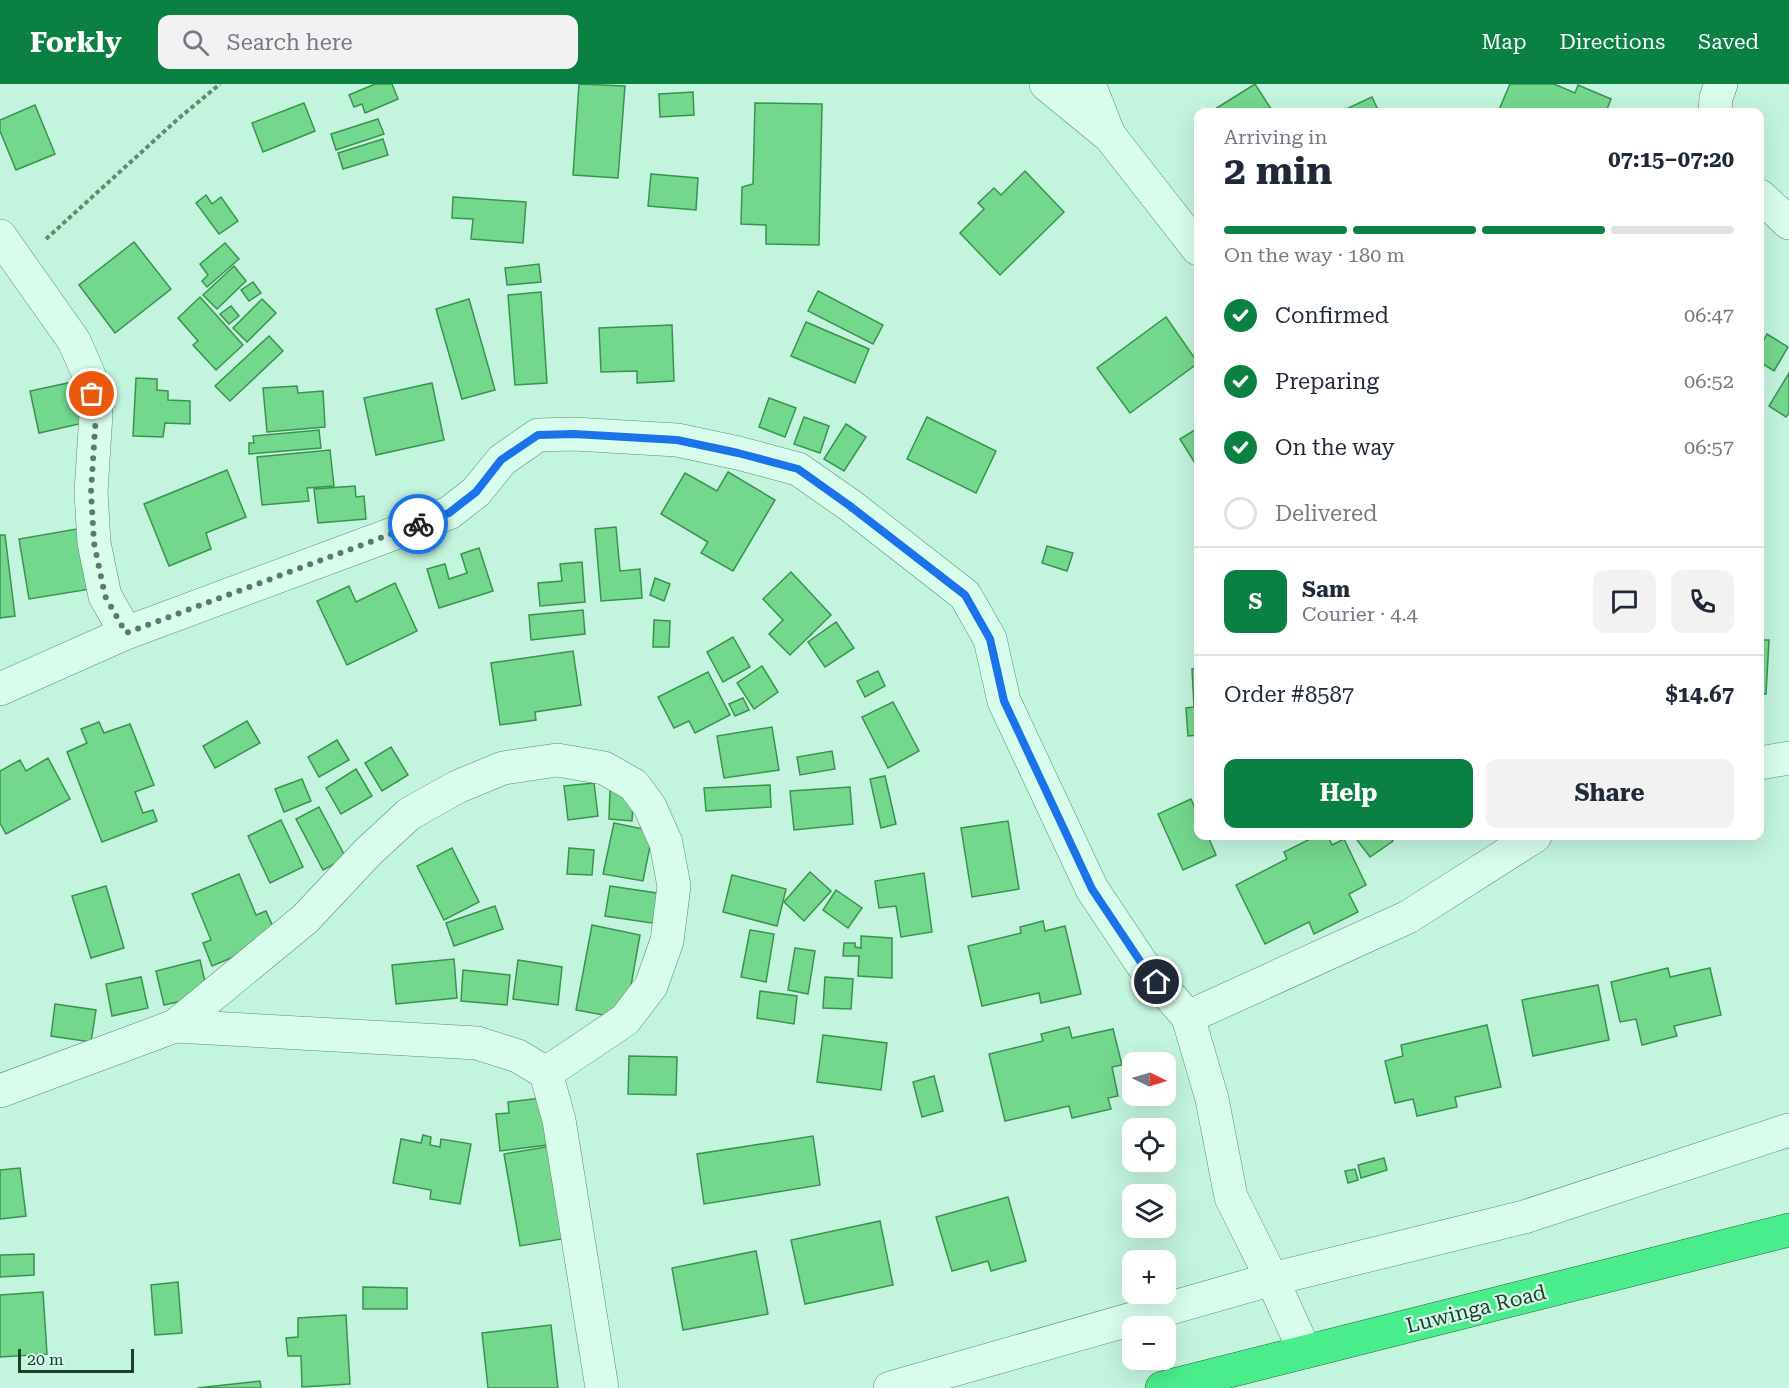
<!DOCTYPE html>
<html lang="en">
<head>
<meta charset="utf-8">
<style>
	body { margin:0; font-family:"Roboto Serif",serif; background:#f2f2f3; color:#1f2937; height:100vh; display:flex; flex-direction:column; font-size:22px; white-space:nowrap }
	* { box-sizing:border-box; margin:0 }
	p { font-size:20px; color:#747a83 }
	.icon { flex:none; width:33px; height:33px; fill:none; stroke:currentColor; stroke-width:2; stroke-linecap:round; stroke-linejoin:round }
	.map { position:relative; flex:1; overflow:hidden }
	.details { position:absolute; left:1194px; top:24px; width:570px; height:732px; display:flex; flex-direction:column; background:#fff; border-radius:12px; box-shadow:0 6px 24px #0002 }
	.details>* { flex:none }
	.needle { width:39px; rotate:95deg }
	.controls { position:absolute; left:1122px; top:968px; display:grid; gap:12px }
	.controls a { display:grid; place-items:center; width:54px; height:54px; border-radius:12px; background:#fff; box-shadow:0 6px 24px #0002; font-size:30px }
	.scale { position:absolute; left:18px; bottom:15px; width:116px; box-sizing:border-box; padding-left:6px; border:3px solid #1d3f28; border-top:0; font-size:16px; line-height:21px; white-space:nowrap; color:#1d3f28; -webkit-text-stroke:4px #d4fae9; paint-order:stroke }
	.pin { position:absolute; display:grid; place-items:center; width:51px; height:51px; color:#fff; margin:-26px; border:3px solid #fff; border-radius:50%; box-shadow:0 2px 6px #0007 }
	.courier { position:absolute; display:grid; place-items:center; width:60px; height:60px; margin:-30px; border:4px solid #1a73e8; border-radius:50%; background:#fff; color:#222; box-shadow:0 2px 8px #0007 }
	.summary em { font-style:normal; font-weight:700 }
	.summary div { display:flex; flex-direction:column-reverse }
	.summary { display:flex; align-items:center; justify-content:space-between; height:102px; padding:0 30px }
	h1 { font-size:39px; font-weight:700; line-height:45px }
	.bar { display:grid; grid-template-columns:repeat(4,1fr); gap:9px 6px; align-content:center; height:72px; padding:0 30px }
	.bar i { height:8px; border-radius:4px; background:#e0e1e3 }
	.bar .current { background:#0b8043 }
	.bar p { grid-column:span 4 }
	.line { display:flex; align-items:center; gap:15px; padding:0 30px; border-top:2px solid #e0e1e3 }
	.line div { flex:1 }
	.round { display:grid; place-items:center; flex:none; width:63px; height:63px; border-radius:12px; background:#f2f2f3 }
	ol { padding:0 30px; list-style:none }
	li { display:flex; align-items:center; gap:18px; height:66px }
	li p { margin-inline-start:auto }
	li .icon { padding:6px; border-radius:50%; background:#0b8043; color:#fff; stroke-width:4 }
	li:last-child { color:#747a83 }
	li i { width:33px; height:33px; border:3px solid #e0e1e3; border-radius:50% }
	.cta { display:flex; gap:12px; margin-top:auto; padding:12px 30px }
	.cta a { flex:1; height:69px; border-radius:12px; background:#0b8043; color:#fff; font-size:24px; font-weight:700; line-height:69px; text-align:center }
	.cta a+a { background:#f2f2f3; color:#1f2937 }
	header { display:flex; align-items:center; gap:36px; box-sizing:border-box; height:84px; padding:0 30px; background:#0b8043; color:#fff }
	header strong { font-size:28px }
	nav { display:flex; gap:33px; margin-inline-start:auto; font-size:21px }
	.search { width:420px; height:54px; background:#f2f2f3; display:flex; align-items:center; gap:15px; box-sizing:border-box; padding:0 21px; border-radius:12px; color:#747a83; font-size:22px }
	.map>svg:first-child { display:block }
</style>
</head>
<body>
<header>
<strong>Forkly</strong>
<div class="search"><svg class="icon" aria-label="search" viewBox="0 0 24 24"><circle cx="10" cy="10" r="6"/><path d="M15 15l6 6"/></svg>Search here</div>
<nav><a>Map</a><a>Directions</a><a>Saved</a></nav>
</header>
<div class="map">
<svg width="1789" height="1304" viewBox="0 0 1789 1304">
	<rect width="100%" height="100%" fill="#c3f4de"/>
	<g fill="#74d78e" stroke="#39934f" stroke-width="1.5">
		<path d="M375,0H392L398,15L365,29L362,20L354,23L349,11Z"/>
		<path d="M579,0L625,2L618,94L573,91Z"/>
		<path d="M1255,0L1273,28H1213L1212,27Z"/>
		<path d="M1510,0H1554L1575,9L1578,1L1611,15L1606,28H1498Z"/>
		<path d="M693,8L694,31L660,33L659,10Z"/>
		<path d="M1372,13L1379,28H1350L1348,24Z"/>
		<path d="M304,19L315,47L263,68L252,39Z"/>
		<path d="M755,19L822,20L819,161L766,160V141L741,140L742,103L753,100Z"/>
		<path d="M35,21L55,70L16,86L0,47V36Z"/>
		<path d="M378,35L384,50L336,66L331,50Z"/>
		<path d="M383,55L388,71L343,85L338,69Z"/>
		<path d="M1025,87L1064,128L1000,191L960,149L984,125L978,119L994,104L1001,111Z"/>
		<path d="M651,90L698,94L696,126L648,122Z"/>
		<path d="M206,111L212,120L221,113L238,137L219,150L196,119Z"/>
		<path d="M453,113L526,118L523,159L471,155L473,135L452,134Z"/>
		<path d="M134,158L171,205L115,249L79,201Z"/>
		<path d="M225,159L239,175L207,203L202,197L208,191L200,180Z"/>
		<path d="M539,180L541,198L507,201L505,184Z"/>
		<path d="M234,182L246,197L217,225L203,211Z"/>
		<path d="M253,198L261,209L249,217L241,206Z"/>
		<path d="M818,207L883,241L873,260L808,227Z"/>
		<path d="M541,208L547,299L515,301L508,211Z"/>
		<path d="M200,213L243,261L216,286L193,261L198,257L178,234Z"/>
		<path d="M262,215L276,229L247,258L233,244Z"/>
		<path d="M469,215L495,306L462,315L436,225Z"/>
		<path d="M231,222L239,232L229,240L220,230Z"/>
		<path d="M1166,233L1198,279L1130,329L1097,284Z"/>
		<path d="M806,238L869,265L855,299L791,272Z"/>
		<path d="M672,241L674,297L637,299V287L601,288L599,244Z"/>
		<path d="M1767,250L1788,263L1774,287L1760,278V263Z"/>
		<path d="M269,252L283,267L230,317L215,302Z"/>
		<path d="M1789,289V329L1786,333L1769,322Z"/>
		<path d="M136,294L157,295V306L168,307V316L190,317V340L165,339L163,353L133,352Z"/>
		<path d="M82,296L92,337L39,349L30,307Z"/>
		<path d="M432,299L444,356L376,371L364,314Z"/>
		<path d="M297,302L298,309L323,307L325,343L267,348L263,304Z"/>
		<path d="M769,314L796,324L785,353L759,343Z"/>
		<path d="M804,333L829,342L820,369L794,360Z"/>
		<path d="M927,333L996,367L976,409L907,375Z"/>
		<path d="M846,340L866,353L844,387L824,375Z"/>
		<path d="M1198,344V384L1180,355Z"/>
		<path d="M319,346L321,364L249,370V359H254L253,352Z"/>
		<path d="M330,366L334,402L307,404L309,417L262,421L257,373Z"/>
		<path d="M227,386L246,433L206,449L211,465L169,482L144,420Z"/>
		<path d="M728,388L775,416L733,487L701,469L708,458L661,430L685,389L717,407Z"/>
		<path d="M355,402L356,413L364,412L366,435L318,439L314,405Z"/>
		<path d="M88,443L97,504L29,515L19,455Z"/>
		<path d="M616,443L620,487L640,485L642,514L601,517L595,445Z"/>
		<path d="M0,451H5L15,532L0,534Z"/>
		<path d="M1047,462L1073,469L1067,487L1042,479Z"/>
		<path d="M479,464L493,507L439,524L427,485L445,480L449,495L467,489L461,470Z"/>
		<path d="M582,478L585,518L540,522L538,499L562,497L560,480Z"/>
		<path d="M791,488L831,531L790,571L769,550L783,536L763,515Z"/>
		<path d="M655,494L670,500L664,517L650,511Z"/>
		<path d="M395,499L417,547L347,581L317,517L349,502L356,518Z"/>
		<path d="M583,526L585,550L531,556L529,531Z"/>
		<path d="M654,536L670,537L669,563H653Z"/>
		<path d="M836,538L854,564L825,583L808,558Z"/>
		<path d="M733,553L750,583L723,598L707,568Z"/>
		<path d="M1760,556H1769L1766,610L1760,609Z"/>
		<path d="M573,567L581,621L535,628L536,636L500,641L491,579Z"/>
		<path d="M762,582L778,608L754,625L737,599Z"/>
		<path d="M1198,584V651L1188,652L1186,624L1194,623L1192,585Z"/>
		<path d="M878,587L885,602L865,613L857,597Z"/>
		<path d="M708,588L730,631L695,649L689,637L674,644L658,613Z"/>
		<path d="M743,614L749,626L735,632L729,620Z"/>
		<path d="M893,618L919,667L888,684L862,633Z"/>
		<path d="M247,637L260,659L215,684L203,662Z"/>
		<path d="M99,638L104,649L130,640L154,701L135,708L143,729L153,726L157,737L102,758L67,668L87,659L81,645Z"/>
		<path d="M772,643L779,686L724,694L717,652Z"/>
		<path d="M337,656L349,676L319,693L308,673Z"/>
		<path d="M391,663L408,691L382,707L365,679Z"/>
		<path d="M832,667L835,685L800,691L797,673Z"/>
		<path d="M48,674L70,715L6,750L0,739V687L20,676L26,687Z"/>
		<path d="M356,685L372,712L341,730L326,704Z"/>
		<path d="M885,692L896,740L881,744L870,695Z"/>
		<path d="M302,695L311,717L284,728L275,705Z"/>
		<path d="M594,699L598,732L568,736L564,702Z"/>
		<path d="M770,701L771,723L706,727L704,704Z"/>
		<path d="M850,703L853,740L794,746L790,707Z"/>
		<path d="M610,705L634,706L632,737L609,735Z"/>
		<path d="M1191,715L1198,731V752H1208L1216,771L1183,786L1158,730Z"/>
		<path d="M319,723L346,774L323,786L296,735Z"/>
		<path d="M281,736L303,783L270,799L248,752Z"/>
		<path d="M1008,737L1019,805L972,813L961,744Z"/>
		<path d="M614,739L653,747L643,797L603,790Z"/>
		<path d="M1316,752H1328L1332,761L1344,755L1366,801L1349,810L1358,828L1314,850L1309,838L1265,860L1236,801L1287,775L1284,768Z"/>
		<path d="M1354,752H1389L1393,757L1370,773Z"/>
		<path d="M452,764L479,818L444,836L417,782Z"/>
		<path d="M569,764L594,766L592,791L567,790Z"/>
		<path d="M810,788L831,807L804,837L784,818Z"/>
		<path d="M924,789L932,848L901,853L896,822L879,824L875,797Z"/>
		<path d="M239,790L256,831L266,827L278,854L212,882L203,859L211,856L192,810Z"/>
		<path d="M732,791L786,805L777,842L723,828Z"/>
		<path d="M106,802L124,864L91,874L72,812Z"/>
		<path d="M610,802L670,811L665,841L605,832Z"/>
		<path d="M836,806L862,824L848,844L823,826Z"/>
		<path d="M495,822L503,845L454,862L446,839Z"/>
		<path d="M1043,837L1045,847L1065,842L1081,910L1041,919L1039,909L982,922L968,862L1021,849L1020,843Z"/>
		<path d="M592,841L640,851L625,935L576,926Z"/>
		<path d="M750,846L774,850L766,898L741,893Z"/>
		<path d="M861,852L892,854V894L858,892L859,872H843L844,859H855V863L861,864Z"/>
		<path d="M795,864L815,867L808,910L788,906Z"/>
		<path d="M454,875L457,914L396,920L392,881Z"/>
		<path d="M200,876L208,911L164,921L156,887Z"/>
		<path d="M518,876L562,883L558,921L513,915Z"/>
		<path d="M1668,884L1670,893L1710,884L1721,931L1674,942L1677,952L1642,961L1636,935L1620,938L1611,898Z"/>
		<path d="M463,886L510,891L507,921L461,917Z"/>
		<path d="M141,893L148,924L112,932L106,900Z"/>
		<path d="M825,893L853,895L851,925L823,924Z"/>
		<path d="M1598,901L1609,956L1533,972L1522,916Z"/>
		<path d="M760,907L797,912L794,940L757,934Z"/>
		<path d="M55,920L96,926L91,958L51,952Z"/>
		<path d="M1487,941L1501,1003L1455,1013L1457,1023L1417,1032L1413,1015L1395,1019L1385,977L1403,972L1401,961Z"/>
		<path d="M1069,943L1072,954L1113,945L1122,981L1112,983L1118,1012L1108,1014L1111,1025L1072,1034L1069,1022L1005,1037L989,970L1043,957L1041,950Z"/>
		<path d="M823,951L887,959L881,1006L817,998Z"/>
		<path d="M629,972L677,973L676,1011L628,1010Z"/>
		<path d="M934,992L943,1027L922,1033L913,998Z"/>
		<path d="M541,1014L547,1061L500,1067L496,1030L509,1029L508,1018Z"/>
		<path d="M423,1051L431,1053L430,1061L440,1063L441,1055L471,1060L460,1120L430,1115L431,1106L393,1099L401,1055L421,1059Z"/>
		<path d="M813,1052L820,1101L704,1120L697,1070Z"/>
		<path d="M558,1061L574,1153L520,1162L504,1070Z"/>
		<path d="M1384,1074L1387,1086L1361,1094L1358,1081Z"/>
		<path d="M20,1084L26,1132L0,1135V1086Z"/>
		<path d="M1355,1085L1358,1096L1348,1099L1345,1087Z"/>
		<path d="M1008,1113L1026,1177L991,1187L988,1177L952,1187L936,1133Z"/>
		<path d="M880,1137L893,1201L805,1220L791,1156Z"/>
		<path d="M756,1167L768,1230L683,1246L672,1184Z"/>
		<path d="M34,1170V1191L0,1193V1171Z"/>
		<path d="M178,1198L182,1249L155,1251L151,1201Z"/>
		<path d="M363,1203L407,1204V1225H363Z"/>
		<path d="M43,1208L47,1270L0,1273V1211Z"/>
		<path d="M346,1231L350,1300L302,1303L301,1272H288L286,1254L298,1253V1234Z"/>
		<path d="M551,1241L558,1304H488L482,1249Z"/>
		<path d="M260,1297L261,1304H197Z"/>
	</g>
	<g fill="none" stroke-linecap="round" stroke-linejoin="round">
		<defs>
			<g id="minor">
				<path d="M1046,0L1107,50"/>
				<path d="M1089,0L1109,51L1198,165"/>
				<path d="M1715,28L1716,14L1721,0"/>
				<path d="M1760,112L1789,139"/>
				<path d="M0,152L74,257L89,291L96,330L91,408L94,459L105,512L126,549"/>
				<path d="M0,605L126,549L449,429L476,408L502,376L538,351L574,350L677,356L738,369L798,385L851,422L965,511L990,555L1004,617L1092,805L1142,880L1188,933L1212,1015L1231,1113L1272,1195L1305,1268"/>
				<path d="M1760,679L1789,674"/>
				<path d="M1188,933L1408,833L1535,752"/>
				<path d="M175,942L305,835L368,768L409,730L457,703L503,684L557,676L604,684L634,701L650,723L666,759L674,802L667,857L651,902L625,936L546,989"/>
				<path d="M0,1007L175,942L477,959L518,972L546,989L559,1036L602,1304"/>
				<path d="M890,1304L1272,1195L1524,1133L1789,1046"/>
			</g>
			<path id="highway" d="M1162,1304L1789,1146"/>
		</defs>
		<use href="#minor" stroke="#57916d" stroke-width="34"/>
		<use href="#highway" stroke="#2c5e3b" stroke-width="34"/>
		<path stroke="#57916d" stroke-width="4" stroke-dasharray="4.5 3" stroke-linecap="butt" d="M46,155L179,34L220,0"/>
		<use href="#minor" stroke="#d8fdec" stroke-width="33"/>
		<use href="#highway" stroke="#4aed8c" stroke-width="33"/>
	</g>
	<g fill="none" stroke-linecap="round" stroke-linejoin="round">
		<path stroke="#577e68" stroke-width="6" stroke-dasharray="0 10.8" d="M92,310L96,330L91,408L94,459L105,512L126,549L418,440"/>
		<path stroke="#1a73e8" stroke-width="8" d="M418,440L449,429L476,408L501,376L538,351L574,350L677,356L738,369L798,385L850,422L965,511L990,555L1004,617L1092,805L1142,880L1157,898"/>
	</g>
	<g text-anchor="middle" stroke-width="4.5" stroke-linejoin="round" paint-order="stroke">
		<g font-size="21" fill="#1d3f28" stroke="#d4fae9">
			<text transform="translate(1476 1225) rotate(-14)" y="7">Luwinga Road</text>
		</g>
	</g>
</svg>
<div class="controls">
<a><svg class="needle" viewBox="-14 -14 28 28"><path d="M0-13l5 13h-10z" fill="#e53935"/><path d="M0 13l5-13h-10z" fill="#747a83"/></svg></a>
<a><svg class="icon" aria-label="locate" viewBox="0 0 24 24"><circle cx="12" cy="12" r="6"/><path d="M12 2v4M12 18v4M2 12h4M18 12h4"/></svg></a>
<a><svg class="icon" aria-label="layers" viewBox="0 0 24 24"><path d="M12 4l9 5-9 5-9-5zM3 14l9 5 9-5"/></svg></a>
<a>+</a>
<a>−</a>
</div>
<div class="scale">20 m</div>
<div class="pin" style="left:92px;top:310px;background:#ea580c"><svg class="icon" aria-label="bag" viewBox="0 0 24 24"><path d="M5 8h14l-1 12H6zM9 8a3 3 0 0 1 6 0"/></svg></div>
<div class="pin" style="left:1157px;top:898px;background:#1f2937"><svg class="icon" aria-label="home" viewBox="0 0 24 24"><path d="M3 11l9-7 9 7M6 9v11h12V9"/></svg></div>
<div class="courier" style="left:418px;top:440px"><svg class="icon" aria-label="bike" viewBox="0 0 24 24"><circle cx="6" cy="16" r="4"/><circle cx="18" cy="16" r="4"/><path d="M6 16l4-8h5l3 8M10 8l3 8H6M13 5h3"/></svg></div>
<section class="details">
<div class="summary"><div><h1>2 min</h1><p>Arriving in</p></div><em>07:15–07:20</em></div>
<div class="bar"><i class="current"></i><i class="current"></i><i class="current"></i><i></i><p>On the way · 180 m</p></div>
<ol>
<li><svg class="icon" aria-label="check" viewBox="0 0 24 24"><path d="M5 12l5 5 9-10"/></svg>Confirmed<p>06:47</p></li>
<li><svg class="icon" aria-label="check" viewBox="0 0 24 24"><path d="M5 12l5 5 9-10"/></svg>Preparing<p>06:52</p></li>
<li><svg class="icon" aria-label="check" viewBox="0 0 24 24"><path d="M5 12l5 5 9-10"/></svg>On the way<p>06:57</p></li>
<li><i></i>Delivered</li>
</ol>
<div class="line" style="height:108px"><b class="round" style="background:#0b8043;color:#fff">S</b><div><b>Sam</b><p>Courier · 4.4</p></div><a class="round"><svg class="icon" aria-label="chat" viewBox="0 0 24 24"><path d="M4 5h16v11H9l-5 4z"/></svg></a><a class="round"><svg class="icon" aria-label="phone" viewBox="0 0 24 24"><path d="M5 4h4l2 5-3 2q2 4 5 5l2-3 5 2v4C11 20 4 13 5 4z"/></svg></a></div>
<div class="line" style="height:78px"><div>Order #8587</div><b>$14.67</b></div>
<div class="cta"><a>Help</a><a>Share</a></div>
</section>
</div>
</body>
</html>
